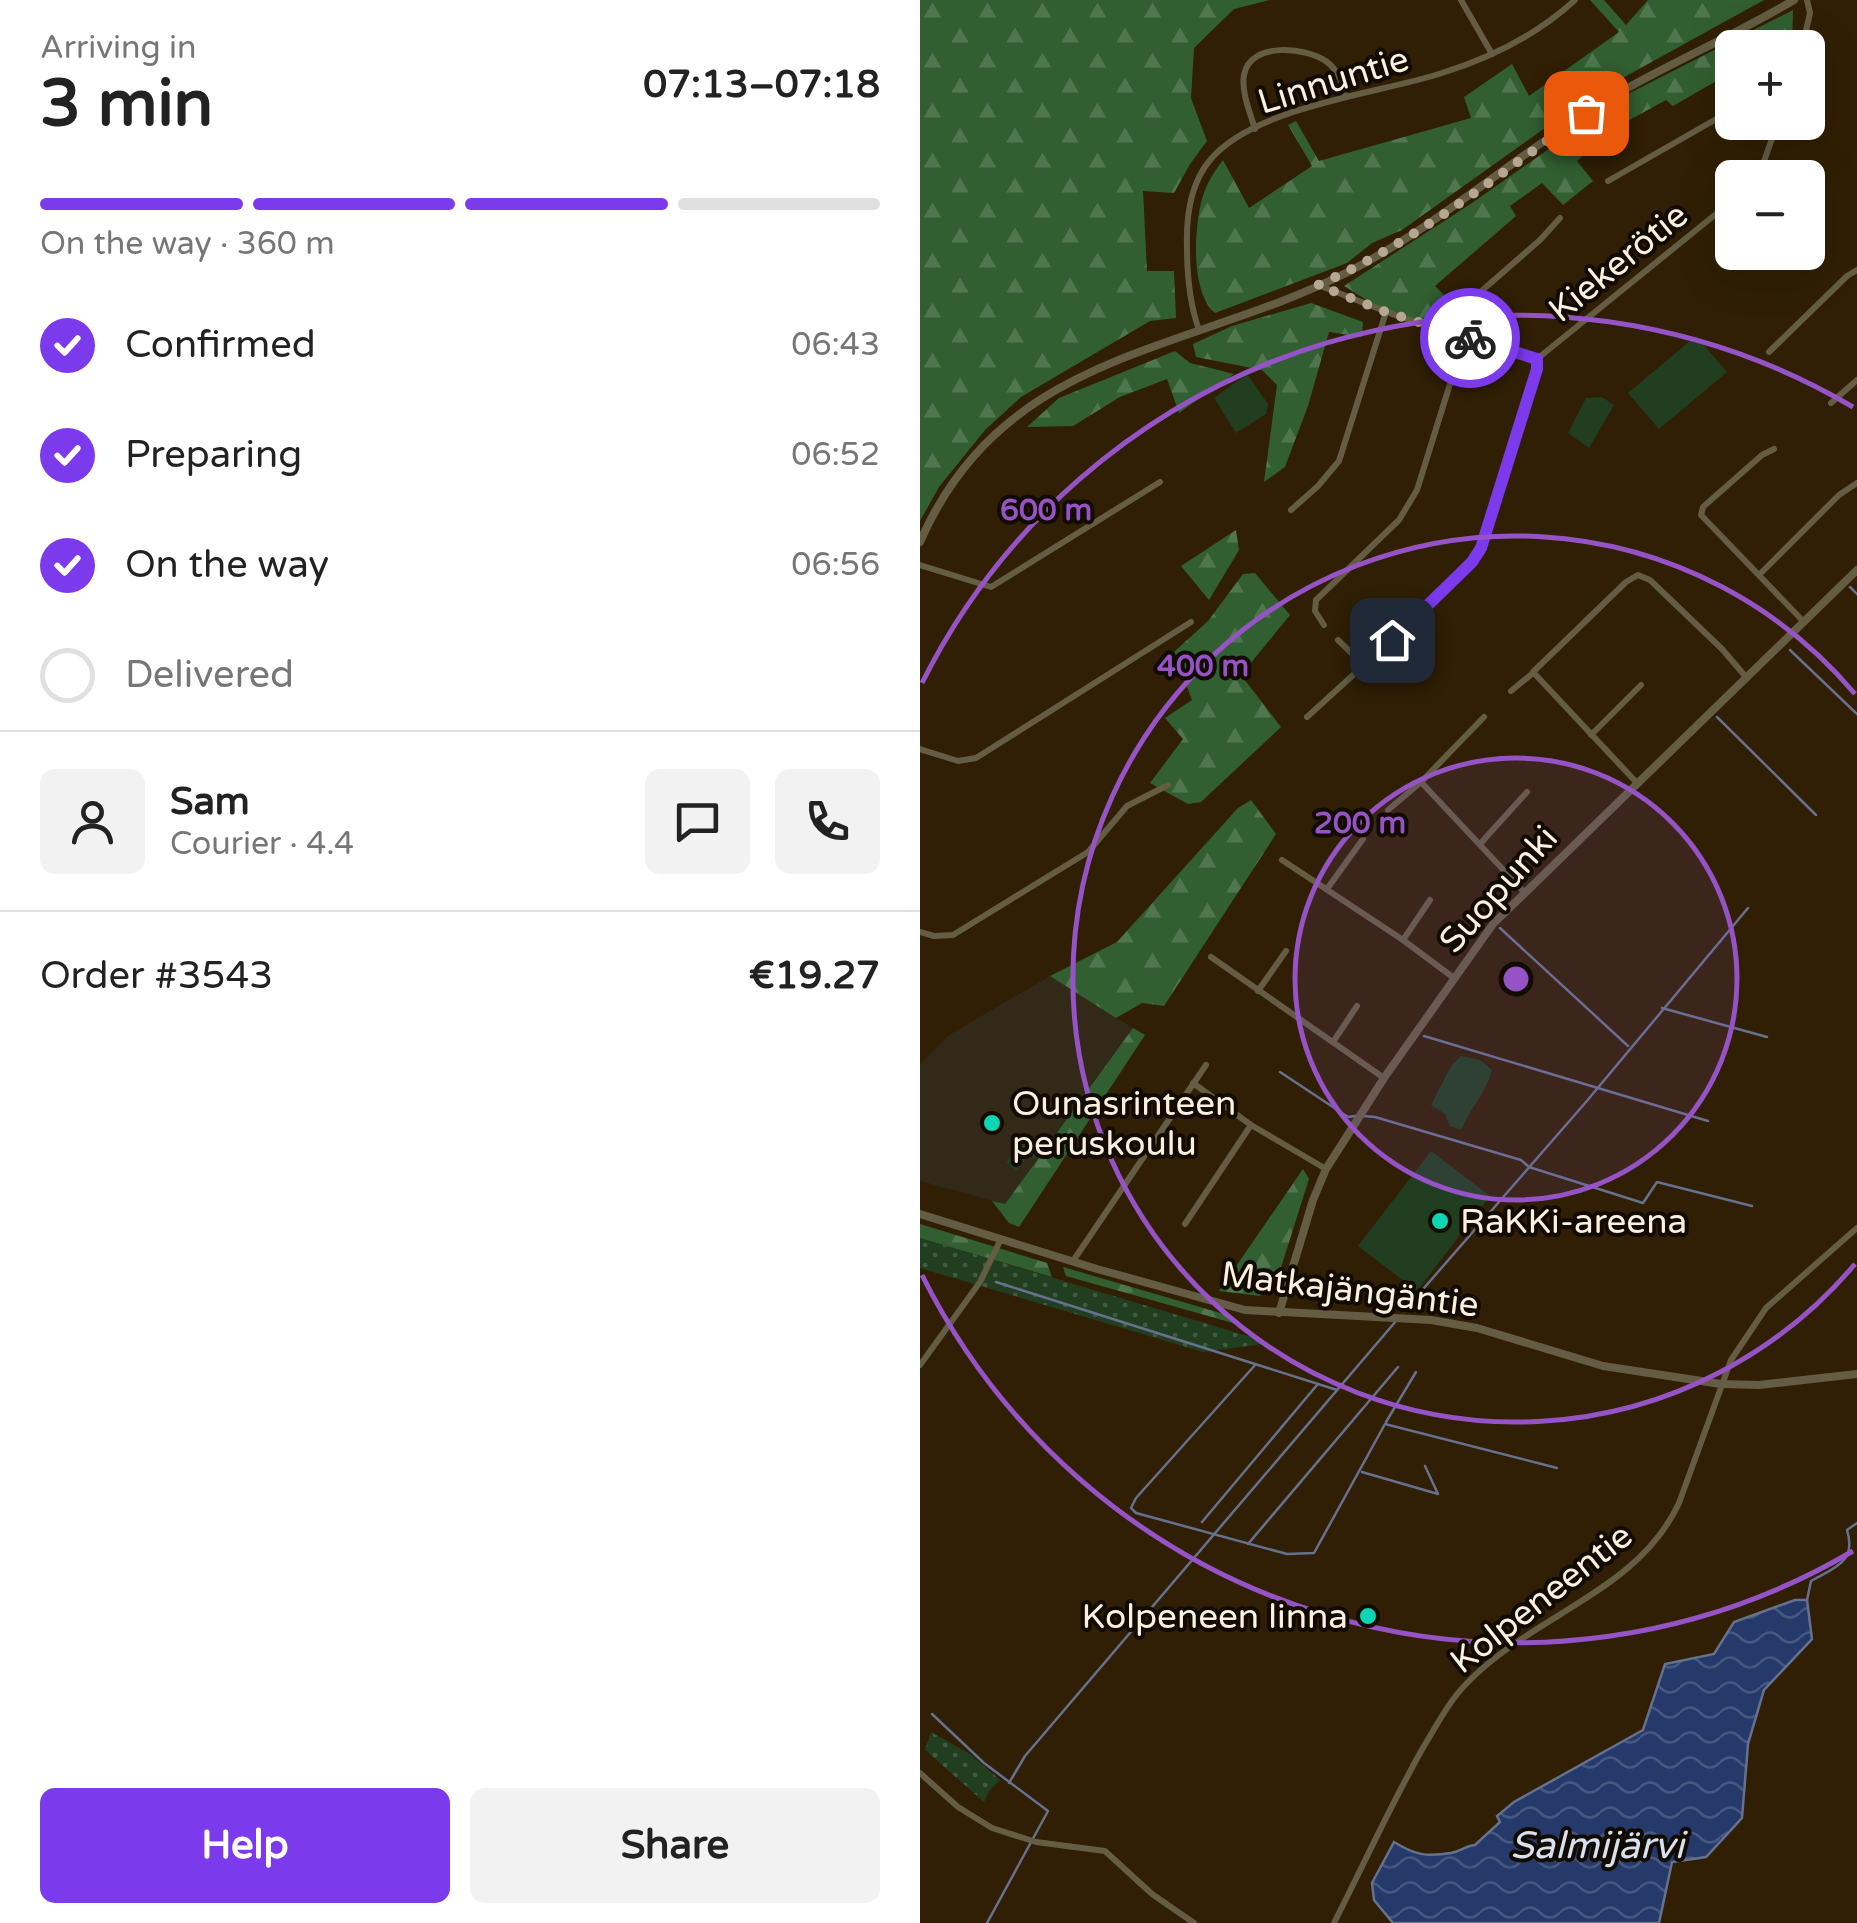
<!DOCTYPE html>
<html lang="en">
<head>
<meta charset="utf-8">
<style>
	body { margin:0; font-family:"Varela Round",sans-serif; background:#f2f2f2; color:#222; height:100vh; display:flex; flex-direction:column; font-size:38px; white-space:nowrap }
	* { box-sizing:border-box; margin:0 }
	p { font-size:32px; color:#767676 }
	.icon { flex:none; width:55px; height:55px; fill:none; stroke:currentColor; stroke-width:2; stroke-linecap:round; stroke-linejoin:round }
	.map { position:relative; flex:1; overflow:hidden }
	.panel { display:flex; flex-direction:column; background:#fff; width:920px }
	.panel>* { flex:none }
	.fabs { position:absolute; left:795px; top:30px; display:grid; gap:20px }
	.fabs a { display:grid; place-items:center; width:110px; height:110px; border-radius:15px; background:#fff; box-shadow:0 10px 40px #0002; font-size:50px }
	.pin { position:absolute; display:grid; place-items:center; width:85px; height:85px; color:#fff; margin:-42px; border-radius:20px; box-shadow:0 5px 15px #0006 }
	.courier { position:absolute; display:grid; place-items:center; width:100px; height:100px; margin:-50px; border:8px solid #7c3aed; border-radius:50%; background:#fff; color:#222; box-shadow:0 2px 12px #0007 }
	.headline em { font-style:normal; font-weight:700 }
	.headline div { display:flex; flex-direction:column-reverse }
	.headline { display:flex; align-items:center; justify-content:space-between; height:170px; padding:0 40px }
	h1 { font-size:65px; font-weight:700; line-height:75px }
	.bar { display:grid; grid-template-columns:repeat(4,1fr); gap:15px 10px; align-content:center; height:120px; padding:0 40px }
	.bar i { height:12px; border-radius:8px; background:#e0e0e0 }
	.bar .active { background:#7c3aed }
	.bar p { grid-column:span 4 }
	.line { display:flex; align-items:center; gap:25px; padding:0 40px; border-top:2px solid #e0e0e0 }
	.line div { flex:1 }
	.round { display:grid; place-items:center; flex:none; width:105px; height:105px; border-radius:15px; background:#f2f2f2 }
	ol { padding:0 40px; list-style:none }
	li { display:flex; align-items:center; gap:30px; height:110px }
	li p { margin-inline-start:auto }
	li .icon { padding:10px; border-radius:50%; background:#7c3aed; color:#fff; stroke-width:4 }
	li:last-child { color:#767676 }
	li i { width:55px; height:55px; border:5px solid #e0e0e0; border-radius:50% }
	.primary-button { display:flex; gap:20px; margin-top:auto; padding:20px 40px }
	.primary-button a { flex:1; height:115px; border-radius:15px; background:#7c3aed; color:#fff; font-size:40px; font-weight:700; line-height:115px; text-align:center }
	.primary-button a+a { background:#f2f2f2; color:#222 }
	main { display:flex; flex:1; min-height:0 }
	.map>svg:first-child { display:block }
</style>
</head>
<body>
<main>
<section class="panel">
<div class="headline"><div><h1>3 min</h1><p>Arriving in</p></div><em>07:13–07:18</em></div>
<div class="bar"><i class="active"></i><i class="active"></i><i class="active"></i><i></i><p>On the way · 360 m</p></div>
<ol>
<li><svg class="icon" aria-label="check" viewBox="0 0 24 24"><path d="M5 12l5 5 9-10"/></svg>Confirmed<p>06:43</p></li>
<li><svg class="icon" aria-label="check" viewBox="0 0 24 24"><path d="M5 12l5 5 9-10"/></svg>Preparing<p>06:52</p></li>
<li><svg class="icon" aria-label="check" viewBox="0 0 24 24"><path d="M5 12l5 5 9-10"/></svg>On the way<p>06:56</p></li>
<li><i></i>Delivered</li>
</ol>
<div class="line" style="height:180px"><a class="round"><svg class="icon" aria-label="person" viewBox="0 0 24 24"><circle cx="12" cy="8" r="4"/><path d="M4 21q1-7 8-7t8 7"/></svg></a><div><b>Sam</b><p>Courier · 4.4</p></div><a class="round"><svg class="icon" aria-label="chat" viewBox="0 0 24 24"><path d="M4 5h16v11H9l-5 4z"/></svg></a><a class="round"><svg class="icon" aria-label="phone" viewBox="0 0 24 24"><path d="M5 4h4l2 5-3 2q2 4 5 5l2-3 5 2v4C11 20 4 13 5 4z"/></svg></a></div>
<div class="line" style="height:130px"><div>Order #3543</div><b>€19.27</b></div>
<div class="primary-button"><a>Help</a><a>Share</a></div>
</section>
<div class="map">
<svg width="937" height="1923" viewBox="0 0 937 1923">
	<defs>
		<pattern id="grass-dots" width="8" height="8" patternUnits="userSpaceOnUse" patternTransform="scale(2.5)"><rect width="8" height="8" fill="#213e21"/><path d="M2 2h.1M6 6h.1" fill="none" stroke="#425a41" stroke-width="1.8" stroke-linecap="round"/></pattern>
		<pattern id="forest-firs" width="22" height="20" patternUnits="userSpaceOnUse" patternTransform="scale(2.5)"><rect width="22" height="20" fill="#315f31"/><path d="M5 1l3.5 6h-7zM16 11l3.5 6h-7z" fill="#50764f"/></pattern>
		<pattern id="water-waves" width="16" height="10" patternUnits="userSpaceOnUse" patternTransform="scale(2.5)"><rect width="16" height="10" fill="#253a6b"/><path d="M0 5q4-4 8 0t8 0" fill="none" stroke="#465780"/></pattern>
	</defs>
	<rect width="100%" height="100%" fill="#301f04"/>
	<path fill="#322919" d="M130,976L213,1028L85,1204L0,1181V1064L29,1035Z"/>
	<g fill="url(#grass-dots)">
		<path d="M0,1238L351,1343L283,1352L0,1268Z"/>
		<path d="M11,1732L50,1754L80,1780L69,1791L64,1802L5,1750Z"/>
	</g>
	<g fill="url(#forest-firs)">
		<path d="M0,0H350L314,9L274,48L271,98L287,141L270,164L254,193L223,191L227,271H254L256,318L230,321L101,397L65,430L19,487L0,521Z"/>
		<path d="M670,0H684L706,25L728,0H844L670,96L482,230L452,243L427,263L295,313C271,293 274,232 281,203C285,186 293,173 303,160L329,208L392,166L368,125L376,121L399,161L551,118L544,97L592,64L609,96L699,32Z"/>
		<path d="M873,10L872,47L812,48V72L753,106L746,100L693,129L657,161L673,181L643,205L622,183L590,206L596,216L515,286L533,304L547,307L541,331L466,312L424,286L552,203L704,96Z"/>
		<path d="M391,303L443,322L442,337L409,332L388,406L365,467L344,482L357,385L342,370L276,357L273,344L312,326Z"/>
		<path d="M255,351L270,363L314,374L259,413L247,379L200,397L153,426L107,427L139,398Z"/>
		<path d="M316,530L319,550L289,600L261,566Z"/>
		<path d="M335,573L370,615L321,675L361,727L281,802L268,804L230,783L263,739L245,718L272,700L254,652L288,621L323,574Z"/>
		<path d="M331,800L356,834L244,1006L222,1003L196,1018L130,976L197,942L318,808Z"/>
		<path d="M213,1028L225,1035L99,1227L89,1223L72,1201L85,1204Z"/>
		<path d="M383,1169L389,1179L358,1277L340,1296L299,1291Z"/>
		<path d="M0,1224L127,1263L132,1277L0,1238Z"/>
		<path d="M143,1267L314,1317L313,1323L146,1276Z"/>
	</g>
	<g fill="#213e21">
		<path d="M776,336L807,372L739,429L708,393Z"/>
		<path d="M327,374L348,404L346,414L316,433L294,398Z"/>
		<path d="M682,397L694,405L669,448L648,433L666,398Z"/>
		<path d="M541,1056L560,1060L572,1070C567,1091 550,1109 541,1130L530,1126L525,1114L511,1105L531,1066Z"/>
		<path d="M107,1133L125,1145L116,1159L108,1155L97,1171L86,1163Z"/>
		<path d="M511,1151L570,1196L497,1291L438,1246Z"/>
	</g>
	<path fill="url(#water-waves)" stroke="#66718e" stroke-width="2.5" d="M875,1600H887L892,1639L844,1690L828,1744L822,1818L786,1857L752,1862L739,1923H473L454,1900L452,1883L474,1842C495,1855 506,1857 531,1853C541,1851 545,1846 555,1845L580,1822L577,1816L594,1802L723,1730L745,1664L794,1654L814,1622Z"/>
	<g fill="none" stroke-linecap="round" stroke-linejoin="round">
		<g stroke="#66718e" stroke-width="2.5">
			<path d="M930,587L937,594"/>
			<path d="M870,650L937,714"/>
			<path d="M797,717L896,815"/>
			<path d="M580,928L708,1046"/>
			<path d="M742,1008L847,1037"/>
			<path d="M504,1036L788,1121"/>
			<path d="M360,1072L428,1117L435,1116"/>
			<path d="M443,1116L455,1117L601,1160L609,1167L723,1203L737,1182L832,1206"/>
			<path d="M76,1282L417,1390"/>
			<path d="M484,1311L666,1102L828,908"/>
			<path d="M336,1364L216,1498L211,1508L216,1513L367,1554L394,1553L465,1424L637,1468"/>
			<path d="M466,1422L496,1372"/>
			<path d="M442,1472L518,1494L505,1466"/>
			<path d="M282,1522L397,1385"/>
			<path d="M328,1544L478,1367"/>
			<path d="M887,1600L891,1581C914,1568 937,1562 927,1530L937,1523"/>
			<path d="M12,1714L64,1763L128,1811L67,1923"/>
			<path d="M89,1783L105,1756L476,1321"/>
		</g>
		<g stroke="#645d44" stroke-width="6">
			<path d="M541,0L572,54"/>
			<path d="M882,48L890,13L887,0"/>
			<path d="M335,129C330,113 321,91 324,75C330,41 387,47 407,62C418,70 423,84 426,97"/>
			<path d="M838,178L858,122"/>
			<path d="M688,181L812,110"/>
			<path d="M398,285L480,317L617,359"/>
			<path d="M279,330C270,305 267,273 267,247C266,217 270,184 290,160C335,106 458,94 522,73C570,58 618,34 655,0"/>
			<path d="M849,352L927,276L937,270"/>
			<path d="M911,403L937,380"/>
			<path d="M854,449L842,455L783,507L781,515L883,621"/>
			<path d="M371,510L398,486L419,461L466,312"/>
			<path d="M0,565L71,587L240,482"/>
			<path d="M840,574L919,495L937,483"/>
			<path d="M404,625L395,611L396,600L479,520L497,490L558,294L620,240L640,218"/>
			<path d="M418,640L444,665"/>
			<path d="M591,691L613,673"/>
			<path d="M387,717L499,615L557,555L569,527L617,369V359L812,201"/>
			<path d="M671,735L721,685"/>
			<path d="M0,749L38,761L56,758L271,622"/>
			<path d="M501,782L605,893"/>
			<path d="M717,783L613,672L706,582L718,575L730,580L802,649L826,677"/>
			<path d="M468,810L501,782L564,717"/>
			<path d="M560,844L607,792"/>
			<path d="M362,860L483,940L534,978"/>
			<path d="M407,889L443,839"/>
			<path d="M0,932L14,936L33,935L168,852L207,806L248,785"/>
			<path d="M483,940L510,900"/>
			<path d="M291,957L464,1078"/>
			<path d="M338,991L366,951"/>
			<path d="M413,1042L437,1006"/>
			<path d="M273,1083L331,1125L406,1169"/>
			<path d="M265,1224L331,1125"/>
			<path d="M153,1261L286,1065"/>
			<path d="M0,1365L60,1282L81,1239"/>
			<path d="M0,1773L38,1807L72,1828L116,1842L185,1851L232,1894L274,1923"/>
			<path d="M414,1923C444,1864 471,1804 504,1746C517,1725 529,1701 547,1683C612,1615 718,1592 759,1503L811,1360L846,1308L937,1228"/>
		</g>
		<g stroke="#645d44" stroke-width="8">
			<path d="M0,542C84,350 266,354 428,272C514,228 586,164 667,112C733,70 807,40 874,0"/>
			<path d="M0,1214L177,1269L325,1310L511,1320L557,1328L683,1366L801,1384L839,1385L937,1374"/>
			<path d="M359,1313L393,1200L406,1169L464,1078L573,924L937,570"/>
		</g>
	</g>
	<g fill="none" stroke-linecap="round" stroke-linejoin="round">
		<path stroke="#b5a793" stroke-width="10" stroke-dasharray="0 18" d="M550,338L466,312L398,285C496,242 579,174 666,113"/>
		<path stroke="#7c3aed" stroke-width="12" d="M472,640L552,562L561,548L617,369V359L550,338"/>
	</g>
	<circle cx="596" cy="979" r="221" fill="#9553c6" fill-opacity=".12"/>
	<g fill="none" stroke="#9553c6" stroke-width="5">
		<circle cx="596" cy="979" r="221"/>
		<path d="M935 1264A443 443 0 1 1 935 694"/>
		<path d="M933 1551A664 664 0 0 1 2 1275M2 683A664 664 0 0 1 933 407"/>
	</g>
	<g fill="#0bd5b5" stroke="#120b02" stroke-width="4">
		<circle cx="72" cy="1123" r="10"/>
		<circle cx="520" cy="1221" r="10"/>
		<circle cx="448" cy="1616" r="10"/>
	</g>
	<g text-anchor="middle" stroke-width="8" stroke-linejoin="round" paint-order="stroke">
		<g font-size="35" fill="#fcf0e0" stroke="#120b02">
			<text transform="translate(413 80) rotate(-17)" y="12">Linnuntie</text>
			<text transform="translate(698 262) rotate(-39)" y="12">Kiekerötie</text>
			<text transform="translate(578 889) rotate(-48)" y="12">Suopunki</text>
			<text transform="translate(430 1289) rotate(7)" y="12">Matkajängäntie</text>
			<text transform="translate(621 1598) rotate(-38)" y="12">Kolpeneentie</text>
		</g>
		<g font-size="35" fill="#fcf0e0" stroke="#120b02" text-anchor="start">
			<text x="92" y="1115">Ounasrinteen<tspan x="92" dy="40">peruskoulu</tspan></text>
			<text x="540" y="1233">RaKKi-areena</text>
			<text x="428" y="1628" text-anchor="end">Kolpeneen linna</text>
		</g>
		<g font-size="38" font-style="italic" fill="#d9e1f1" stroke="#120b02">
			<text x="677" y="1858">Salmijärvi</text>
		</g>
	</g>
	<circle cx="596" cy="979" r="15" fill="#9553c6" stroke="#120b02" stroke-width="5"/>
	<g font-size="30" text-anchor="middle" font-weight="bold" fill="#9553c6" stroke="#120b02" stroke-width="8" stroke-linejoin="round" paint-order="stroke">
		<text x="126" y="520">600 m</text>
		<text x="283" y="676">400 m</text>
		<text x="440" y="833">200 m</text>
	</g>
</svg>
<div class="fabs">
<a>+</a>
<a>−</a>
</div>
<div class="pin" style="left:666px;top:113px;background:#ea580c"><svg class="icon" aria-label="bag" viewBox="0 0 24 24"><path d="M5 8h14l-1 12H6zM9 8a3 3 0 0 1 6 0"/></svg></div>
<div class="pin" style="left:472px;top:640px;background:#1f2937"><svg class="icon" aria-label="home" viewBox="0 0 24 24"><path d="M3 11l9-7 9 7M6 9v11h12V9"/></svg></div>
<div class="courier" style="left:550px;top:338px"><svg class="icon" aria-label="bike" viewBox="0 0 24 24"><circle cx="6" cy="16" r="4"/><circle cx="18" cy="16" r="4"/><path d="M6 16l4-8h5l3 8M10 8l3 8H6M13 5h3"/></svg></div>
</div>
</main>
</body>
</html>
